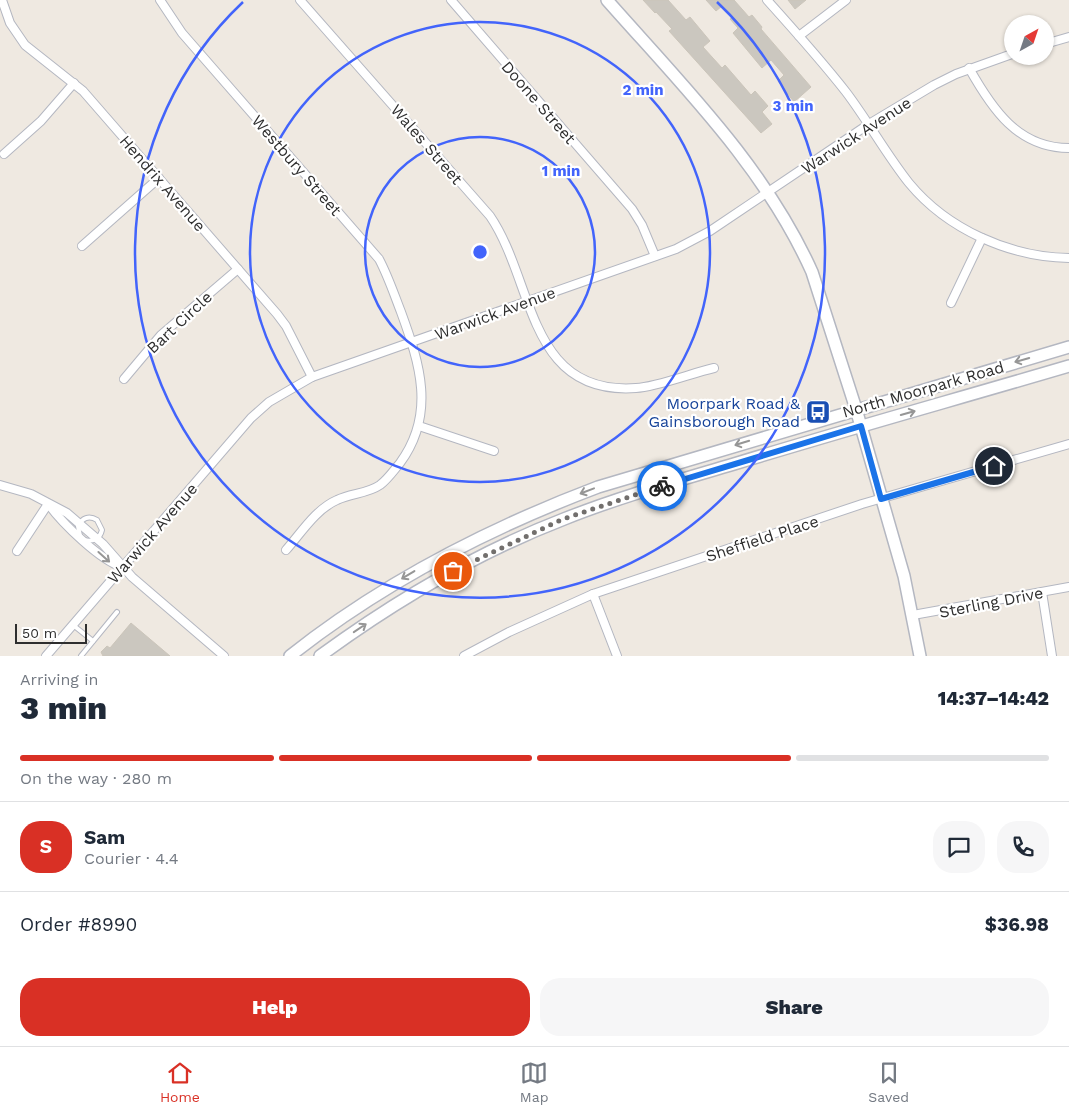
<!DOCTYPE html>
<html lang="en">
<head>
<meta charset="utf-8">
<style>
	body { margin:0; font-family:"Work Sans",sans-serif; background:#f6f6f7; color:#1f2937; height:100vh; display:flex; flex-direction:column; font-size:19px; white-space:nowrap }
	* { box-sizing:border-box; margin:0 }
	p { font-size:16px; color:#747a83 }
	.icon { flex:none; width:28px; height:28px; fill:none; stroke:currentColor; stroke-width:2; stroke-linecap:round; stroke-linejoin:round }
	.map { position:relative; height:656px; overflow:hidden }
	.details { display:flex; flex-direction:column; background:#fff; flex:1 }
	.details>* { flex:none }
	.needle { width:32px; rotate:40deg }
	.tools { position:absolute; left:1004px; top:15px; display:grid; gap:10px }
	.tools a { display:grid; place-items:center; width:50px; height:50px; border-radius:50%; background:#fff; box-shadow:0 1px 4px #0004; font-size:25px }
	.scale { position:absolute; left:15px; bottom:12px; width:72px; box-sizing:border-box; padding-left:5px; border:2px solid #2e2e2e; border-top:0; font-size:14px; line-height:18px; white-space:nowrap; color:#2e2e2e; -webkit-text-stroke:4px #fff; paint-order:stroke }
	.pin { position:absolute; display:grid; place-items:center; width:42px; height:42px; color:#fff; margin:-21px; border:2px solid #fff; border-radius:50%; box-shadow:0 1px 5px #0007 }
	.courier { position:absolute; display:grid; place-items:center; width:50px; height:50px; margin:-25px; border:4px solid #1a73e8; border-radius:50%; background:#fff; color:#222; box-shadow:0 1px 6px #0007 }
	.overview em { font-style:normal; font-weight:800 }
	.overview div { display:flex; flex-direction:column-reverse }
	.overview { display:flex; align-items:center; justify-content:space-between; height:85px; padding:0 20px }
	h1 { font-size:32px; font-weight:800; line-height:38px }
	.bar { display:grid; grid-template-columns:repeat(4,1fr); gap:8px 5px; align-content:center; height:60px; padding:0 20px }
	.bar i { height:6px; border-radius:4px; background:#e0e1e3 }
	.bar .active { background:#d93025 }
	.bar p { grid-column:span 4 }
	.line { display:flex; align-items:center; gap:12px; padding:0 20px; border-top:1px solid #e0e1e3 }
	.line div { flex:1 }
	.round { display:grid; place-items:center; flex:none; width:52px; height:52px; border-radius:20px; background:#f6f6f7 }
	.action { display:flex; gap:10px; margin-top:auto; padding:10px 20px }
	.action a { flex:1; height:58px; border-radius:20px; background:#d93025; color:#fff; font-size:20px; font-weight:800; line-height:58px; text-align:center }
	.action a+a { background:#f6f6f7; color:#1f2937 }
	.dock { display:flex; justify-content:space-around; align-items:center; height:70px; border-top:1px solid #e0e1e3; background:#fff; font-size:14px; color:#747a83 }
	.dock a { display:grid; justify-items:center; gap:2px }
	.dock .active { color:#d93025 }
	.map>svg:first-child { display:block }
</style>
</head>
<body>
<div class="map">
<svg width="1069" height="656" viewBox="0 0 1069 656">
	<rect width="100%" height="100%" fill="#efe9e1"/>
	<g fill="#cbc7bf" stroke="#cbc5ba">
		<path d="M643,0H668L686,20L690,17L710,41L703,47L722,68L725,65L751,95L755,91L768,106L762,112L772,124L761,133L669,31L672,29L656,12L655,13Z"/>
		<path d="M706,0H734L749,17L752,15L762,27L761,29L811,87L794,102L778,81L784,75L771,60L762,68L733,33L738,28L730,19L733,17L722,6L716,11Z"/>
		<path d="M788,0H806L795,9Z"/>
		<path d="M131,623L170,656H103L101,652L107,646L110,648Z"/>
	</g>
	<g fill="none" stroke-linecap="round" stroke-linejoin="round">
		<defs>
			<g id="lane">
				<path d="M80,536L78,526C82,518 89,515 97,520L102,530C100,539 93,542 84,540"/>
				<path d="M73,625L93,641"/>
				<path d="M81,656L117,612"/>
			</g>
			<g id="street">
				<path d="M2,0L10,23L25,45L83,91L277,314L286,326L312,377"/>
				<path d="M160,0L182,33L379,259C388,276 394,294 401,312C420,364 436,414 400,463C394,470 388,479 380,485C367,494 351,493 337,500C316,509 301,533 286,550"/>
				<path d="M300,0L490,216C535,282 527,396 636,388C657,387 692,373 714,368"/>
				<path d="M451,0L632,209L642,225L655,256"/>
				<path d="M767,0C794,30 821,60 846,92C868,121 886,154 909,183C947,229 1009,257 1069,258"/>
				<path d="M799,36L846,0"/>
				<path d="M1045,44L1069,37"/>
				<path d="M969,68C992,109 1018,148 1069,148"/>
				<path d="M4,154L41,121L74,83"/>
				<path d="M82,246L159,178"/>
				<path d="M951,303L982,238"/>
				<path d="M124,379L161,335L238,269"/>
				<path d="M419,426L494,451"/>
				<path d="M0,485L31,494L67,513L103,544L132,577L224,656"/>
				<path d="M49,505C63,524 100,560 122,567"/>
				<path d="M17,551L48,504"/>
				<path d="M1042,592L1052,656"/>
				<path d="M593,594L617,656"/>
				<path d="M913,615L1069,587"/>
				<path d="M46,656L251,418L269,402L312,377L676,249L710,231L869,124L934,85L956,74L1012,54"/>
				<path d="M464,656L509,632L593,594L862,504L1069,444"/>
			</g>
			<g id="secondary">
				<path d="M607,0C682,85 765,167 812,272L856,409L904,576L920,656"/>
				<path d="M290,656C382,583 487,529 598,487L1069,347"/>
				<path d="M320,656C395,601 476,553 564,519C619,497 677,481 734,464C845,430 957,399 1069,366"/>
			</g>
		</defs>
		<use href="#lane" stroke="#b4b7c1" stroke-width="6"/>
		<use href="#street" stroke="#b4b7c1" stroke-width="10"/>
		<use href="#secondary" stroke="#b4b7c1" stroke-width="14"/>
		<use href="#lane" stroke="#fff" stroke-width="4"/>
		<use href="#street" stroke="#fff" stroke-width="8"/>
		<use href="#secondary" stroke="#fff" stroke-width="11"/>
	</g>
	<defs><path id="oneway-shaft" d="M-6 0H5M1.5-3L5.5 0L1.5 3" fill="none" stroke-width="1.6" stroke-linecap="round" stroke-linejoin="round" transform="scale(1.25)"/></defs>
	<g stroke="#969696">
		<use href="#oneway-shaft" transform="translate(1022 360) rotate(164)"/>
		<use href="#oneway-shaft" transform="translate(908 413) rotate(-16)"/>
		<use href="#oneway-shaft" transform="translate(742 443) rotate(163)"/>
		<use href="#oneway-shaft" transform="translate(587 491) rotate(159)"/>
		<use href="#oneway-shaft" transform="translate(104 557) rotate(42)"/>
		<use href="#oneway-shaft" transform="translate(408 575) rotate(149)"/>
		<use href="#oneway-shaft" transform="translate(360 628) rotate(-34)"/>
	</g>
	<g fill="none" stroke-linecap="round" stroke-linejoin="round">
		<path stroke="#726f6d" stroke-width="5" stroke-dasharray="0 9" d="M453,571L563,519L662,486"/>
		<path stroke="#1a73e8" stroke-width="6" d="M662,486L861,426L881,499L994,466"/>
	</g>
	<g fill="none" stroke="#4264fb" stroke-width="2.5">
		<circle cx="480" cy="252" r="115"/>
		<circle cx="480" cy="252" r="230"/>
		<path d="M717 2A345 345 0 1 1 243 2"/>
	</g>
	<defs>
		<symbol id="bus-square" viewBox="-11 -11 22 22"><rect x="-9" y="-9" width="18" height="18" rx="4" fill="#1a4fb4" stroke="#fff"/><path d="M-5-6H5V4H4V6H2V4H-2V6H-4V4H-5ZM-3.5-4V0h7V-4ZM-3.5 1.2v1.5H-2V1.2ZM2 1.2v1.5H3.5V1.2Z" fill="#fff"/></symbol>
	</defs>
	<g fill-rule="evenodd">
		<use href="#bus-square" x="804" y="398" width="28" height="28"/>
	</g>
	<g text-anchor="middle" stroke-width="4.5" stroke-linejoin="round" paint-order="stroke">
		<g font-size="16" fill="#2e2e2e" stroke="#fff">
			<text transform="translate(539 102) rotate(49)" y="6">Doone Street</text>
			<text transform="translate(856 135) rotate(-33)" y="6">Warwick Avenue</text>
			<text transform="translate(427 144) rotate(49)" y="6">Wales Street</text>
			<text transform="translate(297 165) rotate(49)" y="6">Westbury Street</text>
			<text transform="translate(163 183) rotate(49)" y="6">Hendrix Avenue</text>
			<text transform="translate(495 313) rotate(-20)" y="6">Warwick Avenue</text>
			<text transform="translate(179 322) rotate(-43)" y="6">Bart Circle</text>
			<text transform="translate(923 389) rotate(-16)" y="6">North Moorpark Road</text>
			<text transform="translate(152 533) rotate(-49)" y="6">Warwick Avenue</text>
			<text transform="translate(762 538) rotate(-18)" y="6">Sheffield Place</text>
			<text transform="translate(991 602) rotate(-11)" y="6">Sterling Drive</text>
		</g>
		<g font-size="16" fill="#164399" stroke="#fff" text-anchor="end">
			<text x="800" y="409">Moorpark Road &amp;<tspan x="800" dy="18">Gainsborough Road</tspan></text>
		</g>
	</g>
	<circle cx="480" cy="252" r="8" fill="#4264fb" stroke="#fff" stroke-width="2.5"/>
	<g font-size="15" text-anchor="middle" font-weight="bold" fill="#4264fb" stroke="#fff" stroke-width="4.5" stroke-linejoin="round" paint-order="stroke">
		<text x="643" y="95">2 min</text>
		<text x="793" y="111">3 min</text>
		<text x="561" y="176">1 min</text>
	</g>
</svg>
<div class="tools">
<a><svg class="needle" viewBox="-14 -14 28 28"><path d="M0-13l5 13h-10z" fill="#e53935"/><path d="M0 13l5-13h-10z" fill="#747a83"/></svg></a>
</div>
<div class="scale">50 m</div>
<div class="pin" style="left:453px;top:571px;background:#ea580c"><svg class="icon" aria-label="bag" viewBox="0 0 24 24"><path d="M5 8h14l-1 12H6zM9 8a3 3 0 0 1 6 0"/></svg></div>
<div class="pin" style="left:994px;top:466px;background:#1f2937"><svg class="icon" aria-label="home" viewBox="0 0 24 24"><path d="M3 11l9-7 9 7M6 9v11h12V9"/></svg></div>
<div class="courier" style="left:662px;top:486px"><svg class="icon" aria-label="bike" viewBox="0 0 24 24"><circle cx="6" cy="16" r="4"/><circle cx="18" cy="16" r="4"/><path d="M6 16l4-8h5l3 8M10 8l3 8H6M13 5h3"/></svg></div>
</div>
<section class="details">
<div class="overview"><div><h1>3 min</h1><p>Arriving in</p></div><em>14:37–14:42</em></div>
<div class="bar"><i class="active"></i><i class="active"></i><i class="active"></i><i></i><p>On the way · 280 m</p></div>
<div class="line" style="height:90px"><b class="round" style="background:#d93025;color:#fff">S</b><div><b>Sam</b><p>Courier · 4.4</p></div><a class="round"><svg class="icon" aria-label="chat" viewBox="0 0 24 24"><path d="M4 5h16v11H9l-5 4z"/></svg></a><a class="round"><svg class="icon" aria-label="phone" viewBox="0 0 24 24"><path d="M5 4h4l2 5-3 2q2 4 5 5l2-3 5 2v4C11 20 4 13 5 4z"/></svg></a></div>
<div class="line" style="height:65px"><div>Order #8990</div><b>$36.98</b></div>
<div class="action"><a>Help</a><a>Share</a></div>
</section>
<nav class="dock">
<a class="active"><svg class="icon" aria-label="home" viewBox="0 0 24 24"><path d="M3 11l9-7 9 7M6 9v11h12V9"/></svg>Home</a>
<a><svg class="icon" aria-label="map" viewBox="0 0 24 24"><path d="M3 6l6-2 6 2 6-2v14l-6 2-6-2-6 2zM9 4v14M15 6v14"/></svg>Map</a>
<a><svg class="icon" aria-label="saved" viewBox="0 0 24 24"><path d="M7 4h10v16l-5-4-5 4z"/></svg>Saved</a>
</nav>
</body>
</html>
